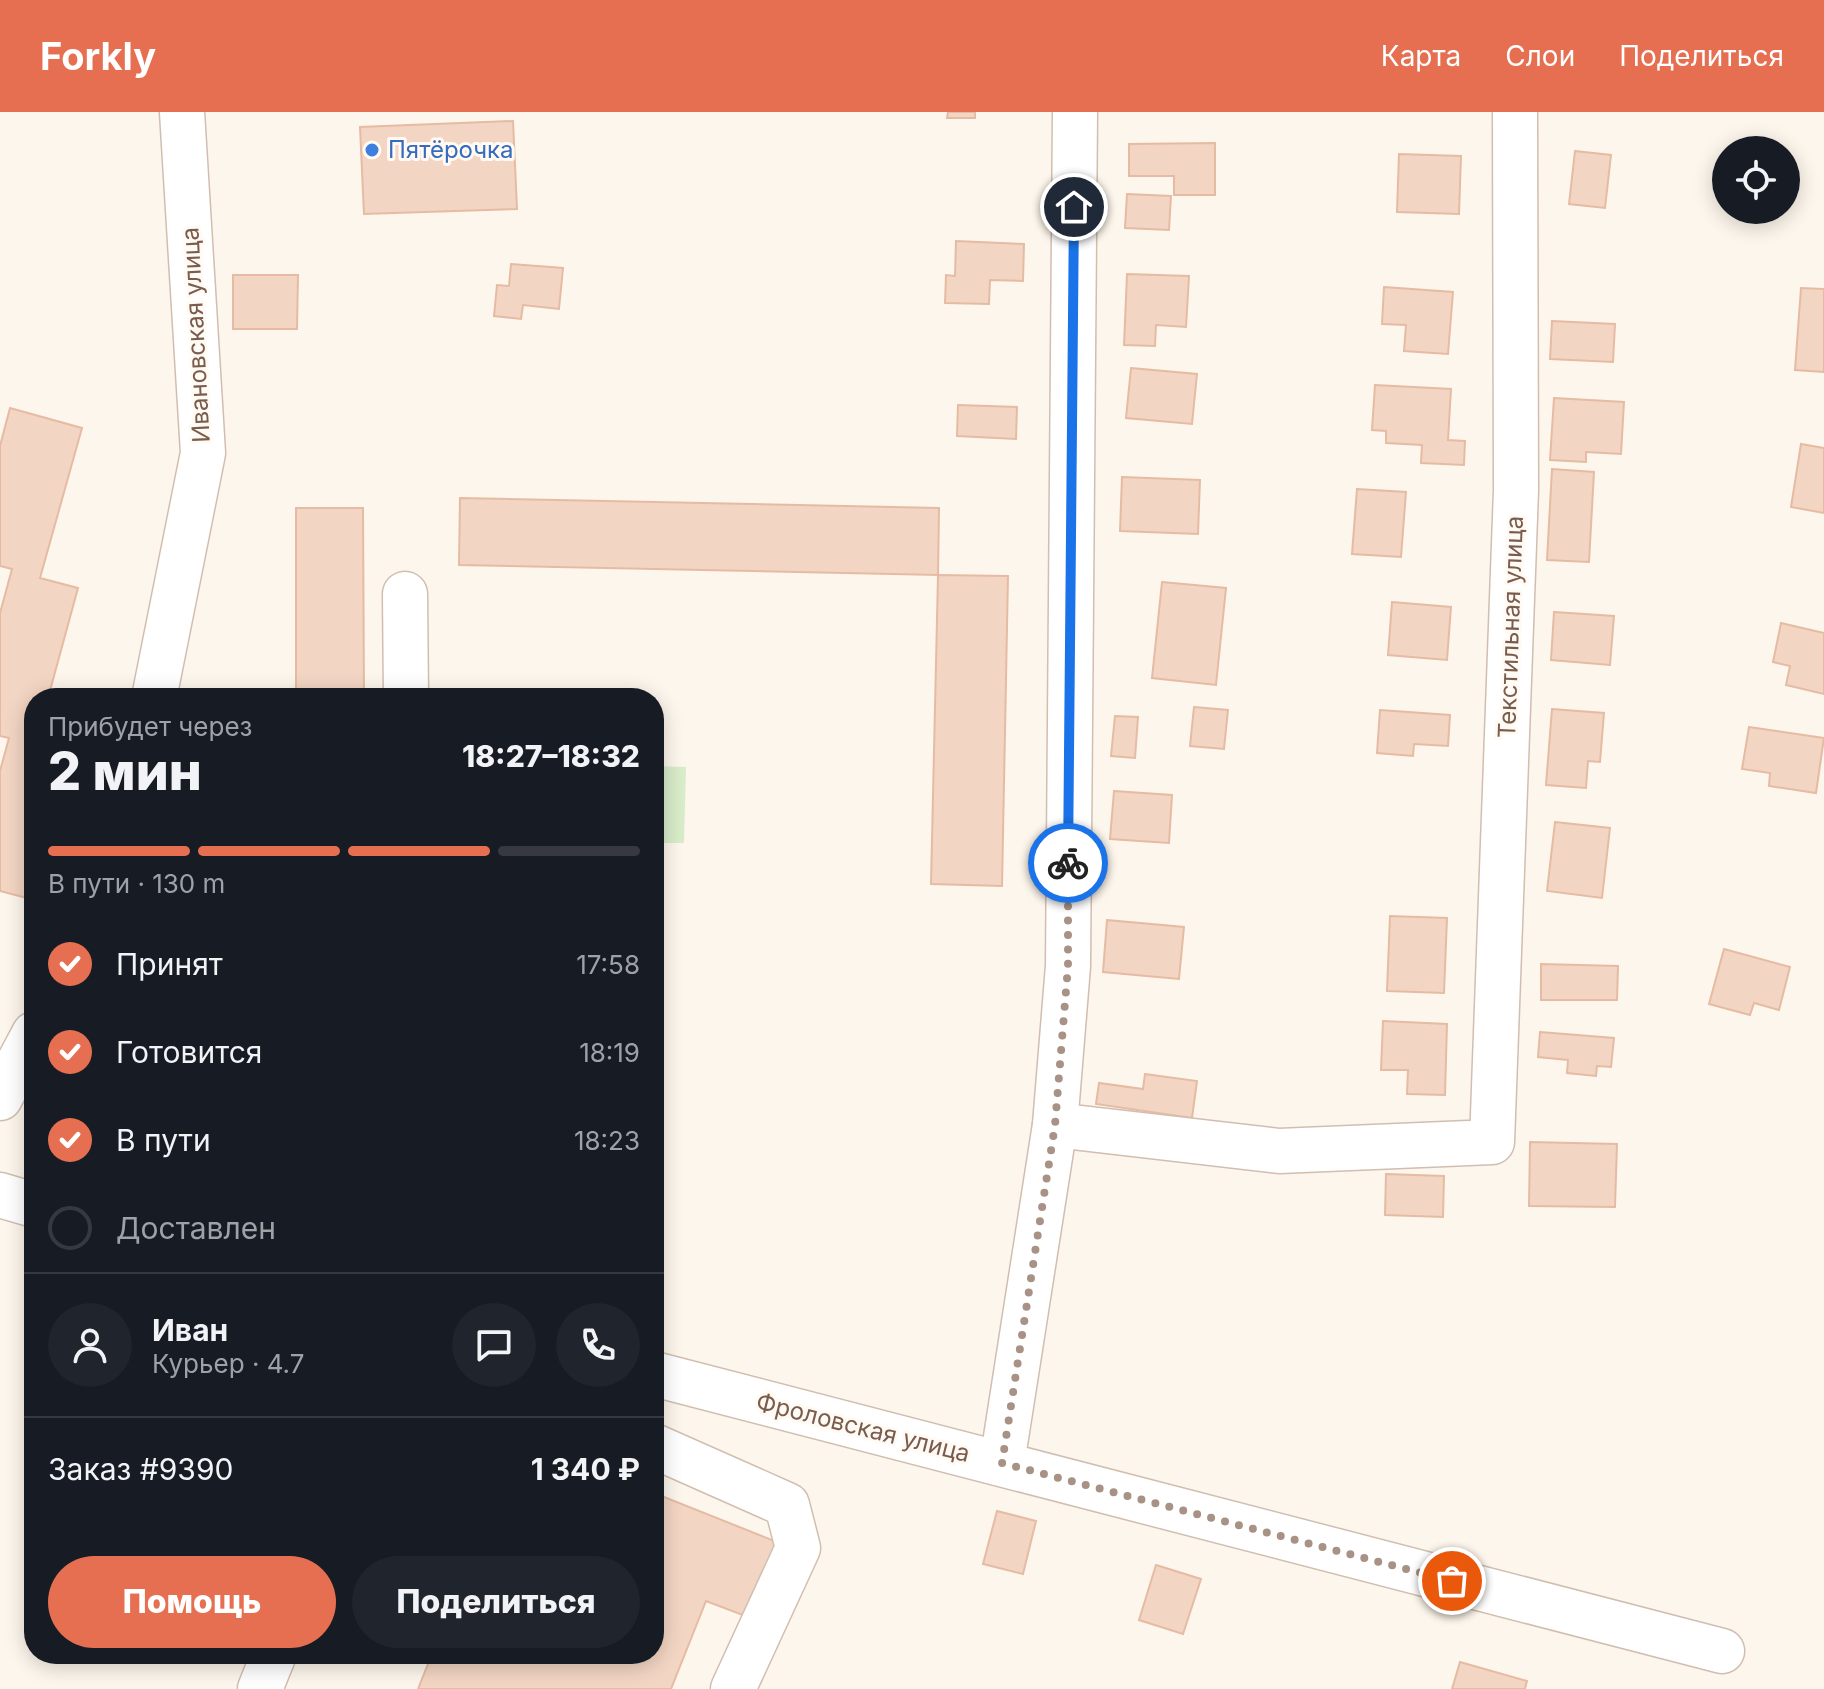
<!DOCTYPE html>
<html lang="ru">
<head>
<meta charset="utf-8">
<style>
	body { margin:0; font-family:Inter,sans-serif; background:#20242c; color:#f1f3f6; height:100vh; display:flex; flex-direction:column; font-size:30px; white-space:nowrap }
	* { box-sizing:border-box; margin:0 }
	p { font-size:26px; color:#9ea1a6 }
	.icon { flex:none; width:44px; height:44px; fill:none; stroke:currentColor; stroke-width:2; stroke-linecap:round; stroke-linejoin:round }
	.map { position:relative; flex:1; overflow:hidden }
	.panel { position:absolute; left:24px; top:576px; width:640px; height:976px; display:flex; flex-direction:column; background:#171b24; border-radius:32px; box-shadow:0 4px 20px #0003 }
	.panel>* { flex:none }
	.tools { position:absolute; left:1712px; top:24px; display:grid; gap:16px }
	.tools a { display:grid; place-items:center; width:88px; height:88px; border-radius:50%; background:#171b24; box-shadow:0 4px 20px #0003; font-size:40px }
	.pin { position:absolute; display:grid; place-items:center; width:68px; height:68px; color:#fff; margin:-34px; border:4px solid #fff; border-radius:50%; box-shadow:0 2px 8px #0007 }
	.courier { position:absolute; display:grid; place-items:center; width:80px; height:80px; margin:-40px; border:6px solid #1a73e8; border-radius:50%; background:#fff; color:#222; box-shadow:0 2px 10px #0007 }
	.head em { font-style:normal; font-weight:800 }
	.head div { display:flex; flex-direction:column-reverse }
	.head { display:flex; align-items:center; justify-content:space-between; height:136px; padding:0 24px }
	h1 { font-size:52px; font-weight:800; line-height:60px }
	.bar { display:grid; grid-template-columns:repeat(4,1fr); gap:12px 8px; align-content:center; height:96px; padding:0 24px }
	.bar i { height:10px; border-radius:6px; background:#363941 }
	.bar .on { background:#e76f51 }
	.bar p { grid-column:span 4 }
	.line { display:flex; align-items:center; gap:20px; padding:0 24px; border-top:2px solid #363941 }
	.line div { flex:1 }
	.round { display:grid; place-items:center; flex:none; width:84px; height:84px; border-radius:42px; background:#20242c }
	ol { padding:0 24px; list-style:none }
	li { display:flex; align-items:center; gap:24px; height:88px }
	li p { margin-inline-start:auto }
	li .icon { padding:8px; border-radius:50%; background:#e76f51; color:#fff; stroke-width:4 }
	li:last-child { color:#9ea1a6 }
	li i { width:44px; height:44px; border:4px solid #363941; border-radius:50% }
	.primary-button { display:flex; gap:16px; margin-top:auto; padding:16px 24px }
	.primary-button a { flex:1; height:92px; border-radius:48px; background:#e76f51; color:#fff; font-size:32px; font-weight:800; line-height:92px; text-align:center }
	.primary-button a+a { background:#20242c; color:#f1f3f6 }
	header { display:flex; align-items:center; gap:48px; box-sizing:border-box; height:112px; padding:0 40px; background:#e76f51; color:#fff }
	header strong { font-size:38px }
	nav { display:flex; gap:44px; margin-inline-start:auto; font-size:28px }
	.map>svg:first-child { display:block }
</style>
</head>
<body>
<header>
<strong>Forkly</strong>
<nav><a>Карта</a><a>Слои</a><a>Поделиться</a></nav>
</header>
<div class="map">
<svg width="1824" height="1577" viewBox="0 0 1824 1577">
	<rect width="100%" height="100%" fill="#fdf6ec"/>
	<path fill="#d8ecc9" d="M654,654L686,655L684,731H654Z"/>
	<g fill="#f3d5c3" stroke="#e6bba3" stroke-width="2">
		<path d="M948,0H975V6H947Z"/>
		<path d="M513,9L517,97L364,102L360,15Z"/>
		<path d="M1215,31V83H1174V64H1129V32Z"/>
		<path d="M1575,39L1611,43L1605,96L1569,92Z"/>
		<path d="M1399,42L1461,44L1459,102L1397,100Z"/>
		<path d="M1127,82L1171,84L1169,118L1125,116Z"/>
		<path d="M956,129L1024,132L1023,169L990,168L989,192L945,191L946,163L955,164Z"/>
		<path d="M511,152L563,156L559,197L523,193L521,207L494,204L497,173L509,174Z"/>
		<path d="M1127,162L1189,164L1186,215L1156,213L1155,234L1124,233Z"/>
		<path d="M233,163H298L297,217H233Z"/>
		<path d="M1384,175L1453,180L1448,242L1404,239L1406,213L1382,212Z"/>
		<path d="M1801,176L1824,177V260L1795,258Z"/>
		<path d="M1552,209L1615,212L1613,250L1550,247Z"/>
		<path d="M1131,256L1197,262L1192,312L1126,306Z"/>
		<path d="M1375,273L1451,277L1448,328L1465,329L1464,353L1421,351L1422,333L1386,331V319L1372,318Z"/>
		<path d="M1554,286L1624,290L1621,342L1586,340V350L1550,348Z"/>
		<path d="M958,293L1017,295L1016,327L957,324Z"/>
		<path d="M10,296L82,316L40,466L78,476L48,586H34V788L0,779V659L9,626L0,624V501L12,457L0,454V334Z"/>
		<path d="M1801,332L1824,336V401L1791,395Z"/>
		<path d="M1552,357L1594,360L1589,450L1547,448Z"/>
		<path d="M1122,365L1200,368L1198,422L1120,419Z"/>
		<path d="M1357,377L1406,380L1401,445L1352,442Z"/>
		<path d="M460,386L939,396L938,463L459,453Z"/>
		<path d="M296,396H363L364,586H296Z"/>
		<path d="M938,463L1008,464L1002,774L931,772Z"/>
		<path d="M1162,470L1226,476L1216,573L1152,566Z"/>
		<path d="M1392,490L1451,495L1447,548L1388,543Z"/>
		<path d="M1554,500L1614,504L1610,553L1551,548Z"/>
		<path d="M1781,511L1824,521V582L1786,573L1790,554L1773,550Z"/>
		<path d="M1194,595L1228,598L1224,637L1190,634Z"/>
		<path d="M1552,597L1604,601L1600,650L1588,649L1586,676L1546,673Z"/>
		<path d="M1380,598L1450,603L1448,634L1414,632L1413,644L1377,641Z"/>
		<path d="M1115,604L1138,605L1135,646L1111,644Z"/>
		<path d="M1749,615L1824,626L1816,681L1769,674L1770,661L1742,657Z"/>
		<path d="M1114,679L1172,683L1169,731L1110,727Z"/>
		<path d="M1555,710L1610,716L1602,786L1547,779Z"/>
		<path d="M1390,804L1447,806L1444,881L1387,879Z"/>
		<path d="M1107,808L1184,815L1179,867L1103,860Z"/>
		<path d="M1724,837L1790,855L1779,898L1754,891L1750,903L1709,892Z"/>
		<path d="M1541,852L1618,854L1617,888H1541Z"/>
		<path d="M1383,909L1447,912L1445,983L1407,982L1408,958H1381Z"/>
		<path d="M1540,920L1614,926L1611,955L1597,954L1596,964L1567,961L1568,948L1538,945Z"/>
		<path d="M1145,962L1197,969L1192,1006L1096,992L1099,971L1143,977Z"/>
		<path d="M1530,1030L1617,1032L1615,1095L1529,1094Z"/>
		<path d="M1386,1062L1444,1064L1443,1105L1385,1103Z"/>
		<path d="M654,1381L777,1430L748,1505L706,1489L671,1577H418L432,1542H654Z"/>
		<path d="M997,1399L1036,1409L1023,1462L983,1452Z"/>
		<path d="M1156,1453L1201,1467L1183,1522L1139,1508Z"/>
		<path d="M1460,1550L1527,1569L1525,1577H1452Z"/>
	</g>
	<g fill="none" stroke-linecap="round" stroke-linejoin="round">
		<defs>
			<g id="minor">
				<path d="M405,482L406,586"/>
				<path d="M154,586L203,341L182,0"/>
				<path d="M0,986L34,922"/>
				<path d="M1055,1013L1279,1039L1492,1030L1516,378L1515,0"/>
				<path d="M0,1083L34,1093"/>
				<path d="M654,1262L1722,1539"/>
				<path d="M654,1334L787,1393L798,1436L733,1577"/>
				<path d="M1002,1351L1055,1013L1068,854L1075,0"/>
				<path d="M260,1577L274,1542"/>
			</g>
		</defs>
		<use href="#minor" stroke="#d1beb0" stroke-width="47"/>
		<use href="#minor" stroke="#fff" stroke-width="44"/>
	</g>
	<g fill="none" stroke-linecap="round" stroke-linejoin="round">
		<path stroke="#a89285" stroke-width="8" stroke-dasharray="0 14.4" d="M1068,751V854L1055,1013L1002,1351L1452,1469"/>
		<path stroke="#1a73e8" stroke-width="10" d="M1068,751L1074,95"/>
	</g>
	<circle fill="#3f7fe0" stroke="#fffaf3" stroke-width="3" cx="372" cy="38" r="8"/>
	<g text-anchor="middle" stroke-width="6" stroke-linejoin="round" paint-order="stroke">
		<g font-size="24" fill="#366cbe" stroke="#fffaf3" text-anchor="start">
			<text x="388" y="46">Пятёрочка</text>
		</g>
		<g font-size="24" fill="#7a5c4d" stroke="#fffaf3">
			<text transform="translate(196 223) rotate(-93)" y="8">Ивановская улица</text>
			<text transform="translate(1511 515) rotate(-88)" y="8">Текстильная улица</text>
			<text transform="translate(863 1316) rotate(14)" y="8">Фроловская улица</text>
		</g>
	</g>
</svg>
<div class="tools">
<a><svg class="icon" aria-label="locate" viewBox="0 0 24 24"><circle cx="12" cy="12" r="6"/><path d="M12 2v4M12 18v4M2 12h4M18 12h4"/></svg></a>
</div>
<div class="pin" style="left:1452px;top:1469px;background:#ea580c"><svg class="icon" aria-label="bag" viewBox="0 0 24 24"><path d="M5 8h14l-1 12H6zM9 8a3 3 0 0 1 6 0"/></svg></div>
<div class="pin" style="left:1074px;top:95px;background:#1f2937"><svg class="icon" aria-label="home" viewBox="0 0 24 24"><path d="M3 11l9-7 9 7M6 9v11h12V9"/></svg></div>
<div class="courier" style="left:1068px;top:751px"><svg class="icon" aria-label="bike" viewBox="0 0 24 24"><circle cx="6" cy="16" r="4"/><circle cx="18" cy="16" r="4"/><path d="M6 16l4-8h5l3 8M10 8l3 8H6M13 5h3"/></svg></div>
<section class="panel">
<div class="head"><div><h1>2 мин</h1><p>Прибудет через</p></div><em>18:27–18:32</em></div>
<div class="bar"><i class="on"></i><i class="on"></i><i class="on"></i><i></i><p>В пути · 130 m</p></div>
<ol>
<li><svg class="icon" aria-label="check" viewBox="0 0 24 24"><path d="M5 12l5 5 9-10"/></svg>Принят<p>17:58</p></li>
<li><svg class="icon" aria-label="check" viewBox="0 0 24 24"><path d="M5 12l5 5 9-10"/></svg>Готовится<p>18:19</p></li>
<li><svg class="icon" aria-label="check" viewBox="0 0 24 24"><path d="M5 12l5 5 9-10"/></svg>В пути<p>18:23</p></li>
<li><i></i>Доставлен</li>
</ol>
<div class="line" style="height:144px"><a class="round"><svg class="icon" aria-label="person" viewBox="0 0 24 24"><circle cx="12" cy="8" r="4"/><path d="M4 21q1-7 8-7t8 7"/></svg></a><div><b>Иван</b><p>Курьер · 4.7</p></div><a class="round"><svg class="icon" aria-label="chat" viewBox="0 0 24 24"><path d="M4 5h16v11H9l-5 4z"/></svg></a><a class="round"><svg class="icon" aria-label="phone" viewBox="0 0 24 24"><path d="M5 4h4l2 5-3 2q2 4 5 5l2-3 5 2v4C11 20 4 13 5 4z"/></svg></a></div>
<div class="line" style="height:104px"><div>Заказ #9390</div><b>1 340 ₽</b></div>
<div class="primary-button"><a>Помощь</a><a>Поделиться</a></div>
</section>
</div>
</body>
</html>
